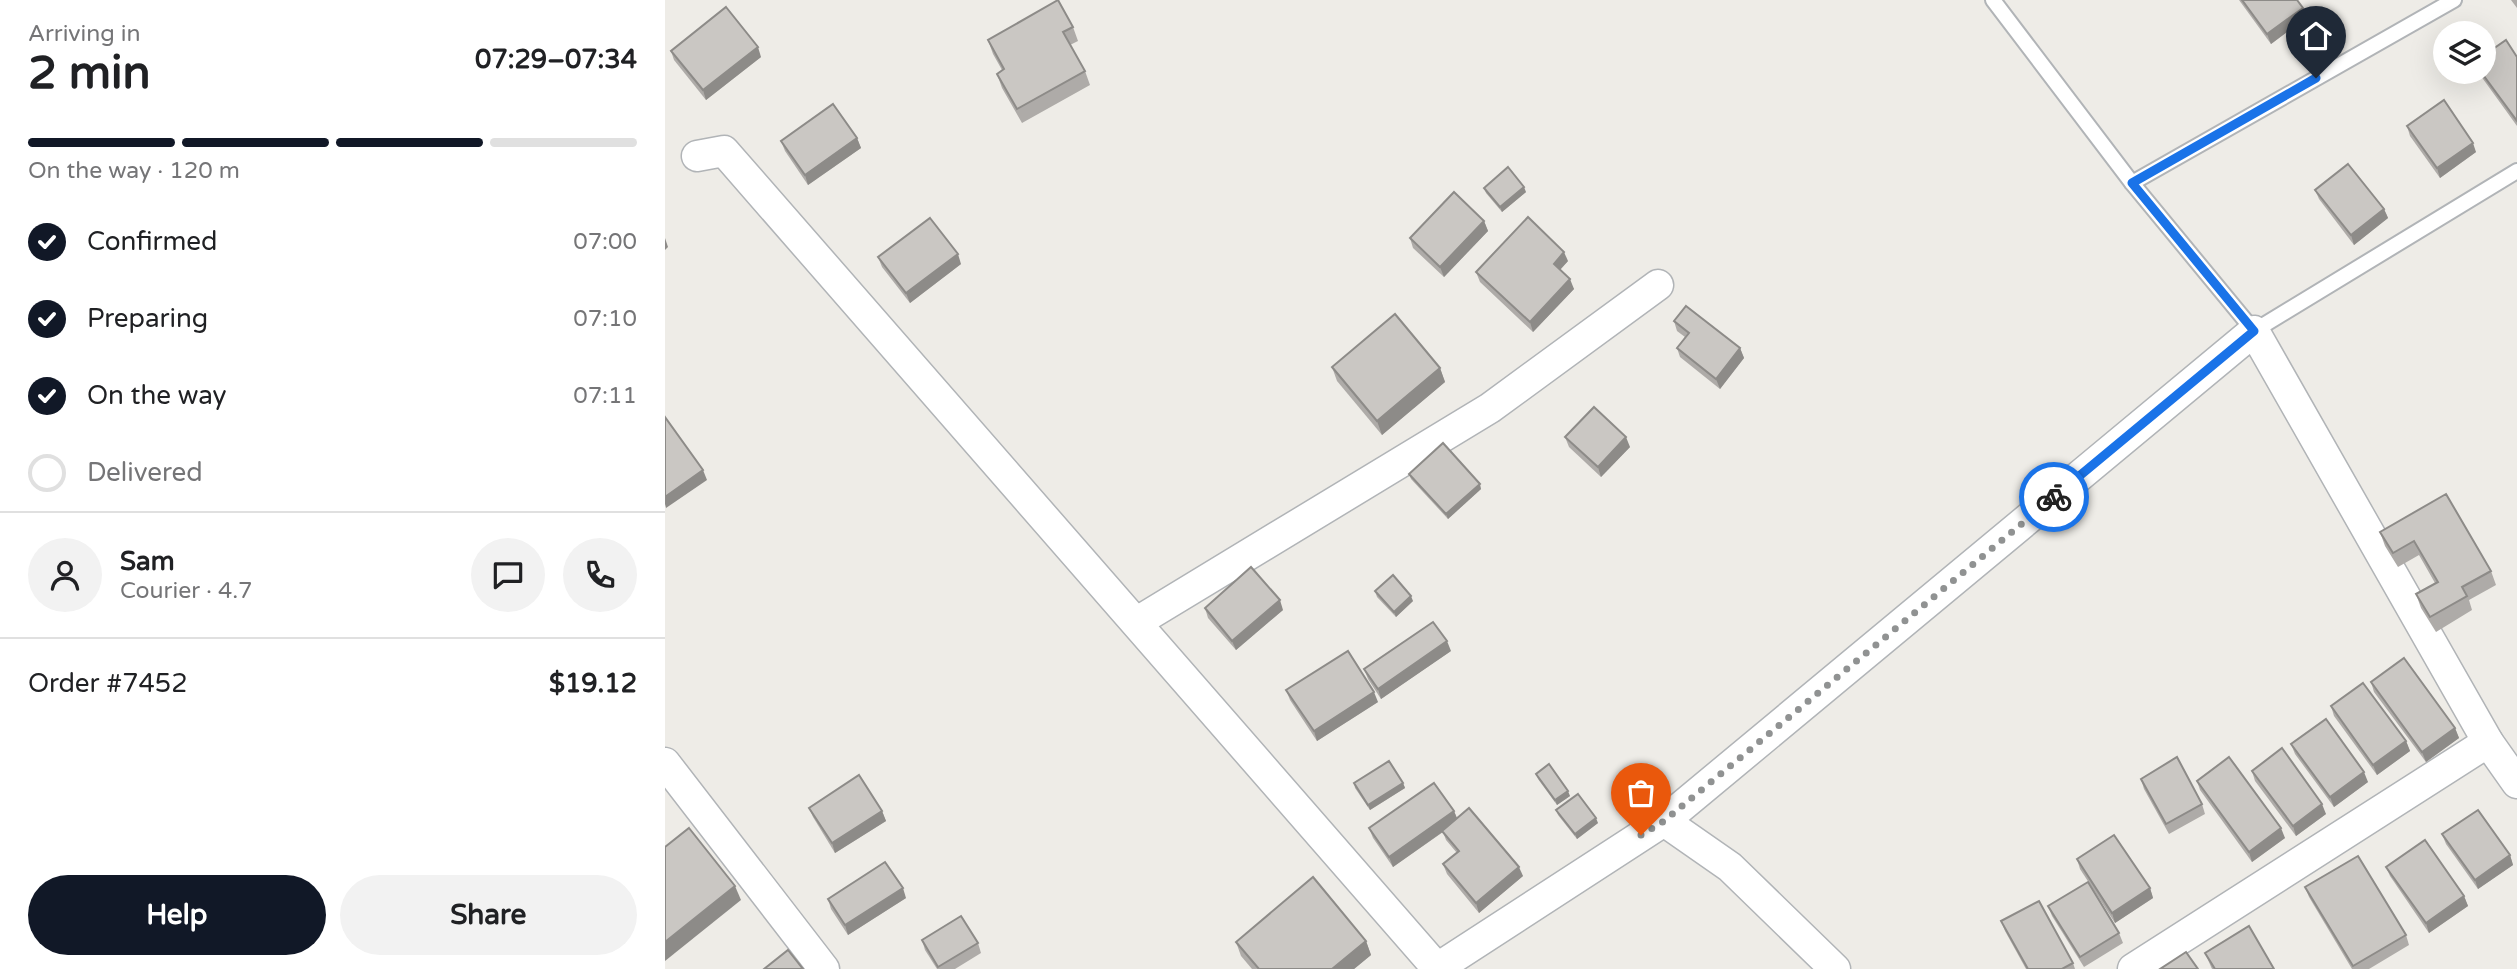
<!DOCTYPE html>
<html lang="en">
<head>
<meta charset="utf-8">
<style>
	body { margin:0; font-family:"Varela Round",sans-serif; background:#f2f2f2; color:#202124; height:100vh; display:flex; flex-direction:column; font-size:26px; white-space:nowrap }
	* { box-sizing:border-box; margin:0 }
	p { font-size:23px; color:#757577 }
	.icon { flex:none; width:38px; height:38px; fill:none; stroke:currentColor; stroke-width:2; stroke-linecap:round; stroke-linejoin:round }
	.map { position:relative; flex:1; overflow:hidden }
	.details { display:flex; flex-direction:column; background:#fff; width:665px }
	.details>* { flex:none }
	.buttons { position:absolute; left:1768px; top:21px; display:grid; gap:14px }
	.buttons a { display:grid; place-items:center; width:63px; height:63px; border-radius:50%; background:#fff; box-shadow:0 7px 28px #0002; font-size:35px }
	.pin { position:absolute; display:grid; place-items:center; width:60px; height:60px; color:#fff; margin:-72px -30px; border-radius:50% 50% 50% 0; rotate:-45deg; box-shadow:0 0 7px #0007 }
	.pin .icon { rotate:45deg }
	.courier { position:absolute; display:grid; place-items:center; width:70px; height:70px; margin:-35px; border:5px solid #1a73e8; border-radius:50%; background:#fff; color:#222; box-shadow:0 2px 9px #0007 }
	.overview em { font-style:normal; font-weight:700 }
	.overview div { display:flex; flex-direction:column-reverse }
	.overview { display:flex; align-items:center; justify-content:space-between; height:119px; padding:0 28px }
	h1 { font-size:46px; font-weight:700; line-height:52px }
	.bar { display:grid; grid-template-columns:repeat(4,1fr); gap:10px 7px; align-content:center; height:84px; padding:0 28px }
	.bar i { height:9px; border-radius:5px; background:#e0e0e0 }
	.bar .selected { background:#111827 }
	.bar p { grid-column:span 4 }
	.line { display:flex; align-items:center; gap:18px; padding:0 28px; border-top:2px solid #e0e0e0 }
	.line div { flex:1 }
	.round { display:grid; place-items:center; flex:none; width:74px; height:74px; border-radius:37px; background:#f2f2f2 }
	ol { padding:0 28px; list-style:none }
	li { display:flex; align-items:center; gap:21px; height:77px }
	li p { margin-inline-start:auto }
	li .icon { padding:7px; border-radius:50%; background:#111827; color:#fff; stroke-width:4 }
	li:last-child { color:#757577 }
	li i { width:38px; height:38px; border:4px solid #e0e0e0; border-radius:50% }
	.button { display:flex; gap:14px; margin-top:auto; padding:14px 28px }
	.button a { flex:1; height:80px; border-radius:42px; background:#111827; color:#fff; font-size:28px; font-weight:700; line-height:80px; text-align:center }
	.button a+a { background:#f2f2f2; color:#202124 }
	main { display:flex; flex:1; min-height:0 }
	.map>svg:first-child { display:block }
</style>
</head>
<body>
<main>
<section class="details">
<div class="overview"><div><h1>2 min</h1><p>Arriving in</p></div><em>07:29–07:34</em></div>
<div class="bar"><i class="selected"></i><i class="selected"></i><i class="selected"></i><i></i><p>On the way · 120 m</p></div>
<ol>
<li><svg class="icon" aria-label="check" viewBox="0 0 24 24"><path d="M5 12l5 5 9-10"/></svg>Confirmed<p>07:00</p></li>
<li><svg class="icon" aria-label="check" viewBox="0 0 24 24"><path d="M5 12l5 5 9-10"/></svg>Preparing<p>07:10</p></li>
<li><svg class="icon" aria-label="check" viewBox="0 0 24 24"><path d="M5 12l5 5 9-10"/></svg>On the way<p>07:11</p></li>
<li><i></i>Delivered</li>
</ol>
<div class="line" style="height:126px"><a class="round"><svg class="icon" aria-label="person" viewBox="0 0 24 24"><circle cx="12" cy="8" r="4"/><path d="M4 21q1-7 8-7t8 7"/></svg></a><div><b>Sam</b><p>Courier · 4.7</p></div><a class="round"><svg class="icon" aria-label="chat" viewBox="0 0 24 24"><path d="M4 5h16v11H9l-5 4z"/></svg></a><a class="round"><svg class="icon" aria-label="phone" viewBox="0 0 24 24"><path d="M5 4h4l2 5-3 2q2 4 5 5l2-3 5 2v4C11 20 4 13 5 4z"/></svg></a></div>
<div class="line" style="height:91px"><div>Order #7452</div><b>$19.12</b></div>
<div class="button"><a>Help</a><a>Share</a></div>
</section>
<div class="map">
<svg width="1852" height="969" viewBox="0 0 1852 969">
	<rect width="100%" height="100%" fill="#eeece7"/>
	<g fill="none" stroke-linecap="round" stroke-linejoin="round">
		<defs>
			<g id="lane">
				<path d="M1328,0L1467,183"/>
				<path d="M1789,0L1467,183L1589,331L1852,171"/>
			</g>
			<g id="street">
				<path d="M32,156L59,151L772,968"/>
				<path d="M472,622L825,408L993,285"/>
				<path d="M0,763L159,969"/>
				<path d="M999,821L1065,867L1170,969"/>
				<path d="M771,969L999,821L1589,331L1823,742L1852,783"/>
				<path d="M1468,969L1823,742"/>
			</g>
		</defs>
		<use href="#lane" stroke="#b1b4b7" stroke-width="18"/>
		<use href="#street" stroke="#b1b4b7" stroke-width="33"/>
		<use href="#lane" stroke="#fff" stroke-width="14"/>
		<use href="#street" stroke="#fff" stroke-width="30"/>
	</g>
	<g fill="#aeaba8">
		<path d="M1574,0H1632L1638,8L1641,18L1606,44Z"/>
		<path d="M1846,0H1852V8Z"/>
		<path d="M408,27L413,41L405,45L420,71L425,85L357,123L337,88L332,74L337,70L328,54L323,40Z"/>
		<path d="M6,51L96,57L41,100L9,60Z"/>
		<path d="M1852,57V126L1813,72H1818Z"/>
		<path d="M1742,126L1811,152L1775,178L1745,136Z"/>
		<path d="M192,138L196,148L143,185L120,151L116,141Z"/>
		<path d="M819,188L861,192L837,212L821,193Z"/>
		<path d="M1650,190L1719,209L1723,218L1689,245L1654,199Z"/>
		<path d="M819,221L823,231L779,277L748,248L745,238Z"/>
		<path d="M213,257L296,264L245,303L217,267Z"/>
		<path d="M903,261L895,270L909,289L868,332L815,282L811,272Z"/>
		<path d="M1009,321L1075,348L1079,358L1055,389L1015,357L1012,348L1020,337L1012,331Z"/>
		<path d="M667,367L775,368L780,382L717,435L672,381Z"/>
		<path d="M900,437L965,447L936,477L904,447Z"/>
		<path d="M744,474L816,489L783,519L746,479Z"/>
		<path d="M1781,494L1826,571L1831,585L1804,600L1807,610L1771,632L1756,608L1751,594L1770,583L1754,555L1733,567L1720,546L1715,532Z"/>
		<path d="M710,591L748,601L731,617L712,597Z"/>
		<path d="M540,608L618,610L571,650L543,618Z"/>
		<path d="M786,651L716,699L703,679L699,669Z"/>
		<path d="M1706,682L1790,728L1794,738L1761,762L1709,692Z"/>
		<path d="M621,690L713,702L652,741L625,700Z"/>
		<path d="M1666,706L1741,741L1745,751L1712,775L1669,716Z"/>
		<path d="M1626,744L1703,782L1669,807L1630,754Z"/>
		<path d="M1587,771L1661,814L1631,836L1590,781Z"/>
		<path d="M871,774L905,796L892,805L873,779Z"/>
		<path d="M1476,779L1537,804L1540,814L1504,834L1479,789Z"/>
		<path d="M1532,781L1620,838L1587,862L1535,790Z"/>
		<path d="M689,783H738L740,788L705,810L690,788Z"/>
		<path d="M144,808L217,811L221,821L170,853L148,817Z"/>
		<path d="M891,810L933,823L912,839L893,815Z"/>
		<path d="M789,811L792,818L858,876L814,913L782,874L778,864L792,853L781,840L778,832L728,867L708,838L704,828Z"/>
		<path d="M1777,834L1845,855L1848,865L1813,889L1781,844Z"/>
		<path d="M1412,859L1485,888L1488,898L1450,923L1415,869Z"/>
		<path d="M1721,867L1799,896L1803,906L1764,933L1725,876Z"/>
		<path d="M1640,887L1741,935L1744,945L1704,969H1687L1644,897Z"/>
		<path d="M241,898L183,935L166,909L163,899Z"/>
		<path d="M1383,906L1454,933L1458,943L1419,967L1387,916Z"/>
		<path d="M1336,921L1408,963L1410,969H1361L1340,931Z"/>
		<path d="M257,940L313,943L316,953L290,969H272L260,950Z"/>
		<path d="M701,941L706,955L689,969H587L576,956L571,942Z"/>
		<path d="M1540,953L1609,969H1547Z"/>
	</g>
	<g fill="#8d8b88">
		<path d="M1638,8L1641,18L1606,44L1602,34Z"/>
		<path d="M93,47L96,57L41,100L38,90Z"/>
		<path d="M192,138L196,148L143,185L140,175Z"/>
		<path d="M1808,143L1811,152L1775,178L1772,168Z"/>
		<path d="M859,187L861,192L837,212L835,207Z"/>
		<path d="M1719,209L1723,218L1689,245L1686,235Z"/>
		<path d="M819,221L823,231L779,277L775,267Z"/>
		<path d="M0,238L3,247L0,250Z"/>
		<path d="M899,252L903,261L892,273L889,264Z"/>
		<path d="M293,254L296,264L245,303L241,293Z"/>
		<path d="M905,279L909,289L868,332L865,322Z"/>
		<path d="M1075,348L1079,358L1055,389L1051,379Z"/>
		<path d="M775,368L780,382L717,435L712,421Z"/>
		<path d="M961,437L965,447L936,477L933,467Z"/>
		<path d="M38,470L42,480L1,508L0,504V497Z"/>
		<path d="M815,484L816,489L783,519L781,514Z"/>
		<path d="M746,596L748,601L731,617L729,612Z"/>
		<path d="M615,600L618,610L571,650L567,641Z"/>
		<path d="M782,641L786,651L716,699L713,689Z"/>
		<path d="M709,692L713,702L652,741L649,731Z"/>
		<path d="M1790,728L1794,738L1761,762L1757,752Z"/>
		<path d="M1741,741L1745,751L1712,775L1708,765Z"/>
		<path d="M1699,772L1703,782L1669,807L1665,797Z"/>
		<path d="M738,783L740,788L705,810L703,805Z"/>
		<path d="M903,791L905,796L892,805L890,800Z"/>
		<path d="M1657,804L1661,814L1631,836L1628,826Z"/>
		<path d="M217,811L221,821L170,853L167,843Z"/>
		<path d="M789,811L793,821L728,867L724,857Z"/>
		<path d="M931,818L933,823L912,839L910,834Z"/>
		<path d="M1616,828L1620,838L1587,862L1584,852Z"/>
		<path d="M1845,855L1848,865L1813,889L1810,880Z"/>
		<path d="M854,867L858,876L814,913L811,903Z"/>
		<path d="M70,886L76,900L0,961V942Z"/>
		<path d="M238,888L241,898L183,935L180,925Z"/>
		<path d="M1485,888L1488,898L1450,923L1447,913Z"/>
		<path d="M1799,896L1803,906L1764,933L1761,923Z"/>
		<path d="M701,941L706,955L689,969H667Z"/>
	</g>
	<g fill="#cac7c3" stroke="#8d8b88" stroke-width="2">
		<path d="M393,0L408,27L398,32L420,71L352,109L332,74L339,69L323,40Z"/>
		<path d="M1577,0H1632L1638,8L1602,34Z"/>
		<path d="M61,7L93,47L38,90L6,51Z"/>
		<path d="M1841,40L1852,57V121L1816,72H1818V56Z"/>
		<path d="M1779,100L1808,143L1772,168L1742,126Z"/>
		<path d="M168,104L192,138L140,175L116,141Z"/>
		<path d="M1683,164L1719,209L1686,235L1650,190Z"/>
		<path d="M843,167L859,187L835,207L819,188Z"/>
		<path d="M789,192L819,221L775,267L745,238Z"/>
		<path d="M863,217L899,252L889,264L905,279L865,322L811,272Z"/>
		<path d="M265,218L293,254L241,293L213,257Z"/>
		<path d="M1021,306L1075,348L1051,379L1012,348L1024,333L1009,321Z"/>
		<path d="M730,314L775,368L712,421L667,367Z"/>
		<path d="M929,407L961,437L933,467L900,437Z"/>
		<path d="M0,417L38,470L0,497Z"/>
		<path d="M778,443L815,484L781,514L744,474Z"/>
		<path d="M1781,494L1826,571L1797,587L1802,596L1765,617L1751,594L1773,582L1749,541L1728,553L1715,532Z"/>
		<path d="M586,567L615,600L567,641L540,608Z"/>
		<path d="M728,575L746,596L729,612L710,591Z"/>
		<path d="M768,622L782,641L713,689L699,669Z"/>
		<path d="M683,651L709,692L649,731L621,690Z"/>
		<path d="M1739,658L1790,728L1757,752L1706,682Z"/>
		<path d="M1698,683L1741,741L1708,765L1666,706Z"/>
		<path d="M1661,719L1699,772L1665,797L1626,744Z"/>
		<path d="M1617,748L1657,804L1628,826L1587,771Z"/>
		<path d="M1512,757L1537,804L1501,824L1476,779Z"/>
		<path d="M1564,757L1616,828L1584,852L1532,781Z"/>
		<path d="M724,761L738,783L703,805L689,783Z"/>
		<path d="M884,764L903,791L890,800L871,774Z"/>
		<path d="M194,775L217,811L167,843L144,808Z"/>
		<path d="M769,783L789,811L724,857L704,828Z"/>
		<path d="M913,794L931,818L910,834L891,810Z"/>
		<path d="M804,808L854,867L811,903L778,864L794,851L777,831Z"/>
		<path d="M1813,810L1845,855L1810,880L1777,834Z"/>
		<path d="M24,828L70,886L0,942V847Z"/>
		<path d="M1449,835L1485,888L1447,913L1412,859Z"/>
		<path d="M1760,840L1799,896L1761,923L1721,867Z"/>
		<path d="M1693,856L1741,935L1688,966L1640,887Z"/>
		<path d="M220,862L238,888L180,925L163,899Z"/>
		<path d="M648,877L701,941L667,969H594L571,942Z"/>
		<path d="M1423,882L1454,933L1415,957L1383,906Z"/>
		<path d="M1374,901L1408,963L1397,969H1363L1336,921Z"/>
		<path d="M296,916L313,943L273,967L257,940Z"/>
		<path d="M1584,926L1609,969H1550L1540,953Z"/>
		<path d="M123,950L138,969H99Z"/>
		<path d="M1521,952L1533,969H1495Z"/>
	</g>
	<g fill="none" stroke-linecap="round" stroke-linejoin="round">
		<path stroke="#909292" stroke-width="7" stroke-dasharray="0 12.6" d="M976,835L999,821L1389,497"/>
		<path stroke="#1a73e8" stroke-width="9" d="M1389,497L1589,331L1467,183L1651,78"/>
	</g>
</svg>
<div class="buttons">
<a><svg class="icon" aria-label="layers" viewBox="0 0 24 24"><path d="M12 4l9 5-9 5-9-5zM3 14l9 5 9-5"/></svg></a>
</div>
<div class="pin" style="left:976px;top:835px;background:#ea580c"><svg class="icon" aria-label="bag" viewBox="0 0 24 24"><path d="M5 8h14l-1 12H6zM9 8a3 3 0 0 1 6 0"/></svg></div>
<div class="pin" style="left:1651px;top:78px;background:#1f2937"><svg class="icon" aria-label="home" viewBox="0 0 24 24"><path d="M3 11l9-7 9 7M6 9v11h12V9"/></svg></div>
<div class="courier" style="left:1389px;top:497px"><svg class="icon" aria-label="bike" viewBox="0 0 24 24"><circle cx="6" cy="16" r="4"/><circle cx="18" cy="16" r="4"/><path d="M6 16l4-8h5l3 8M10 8l3 8H6M13 5h3"/></svg></div>
</div>
</main>
</body>
</html>
